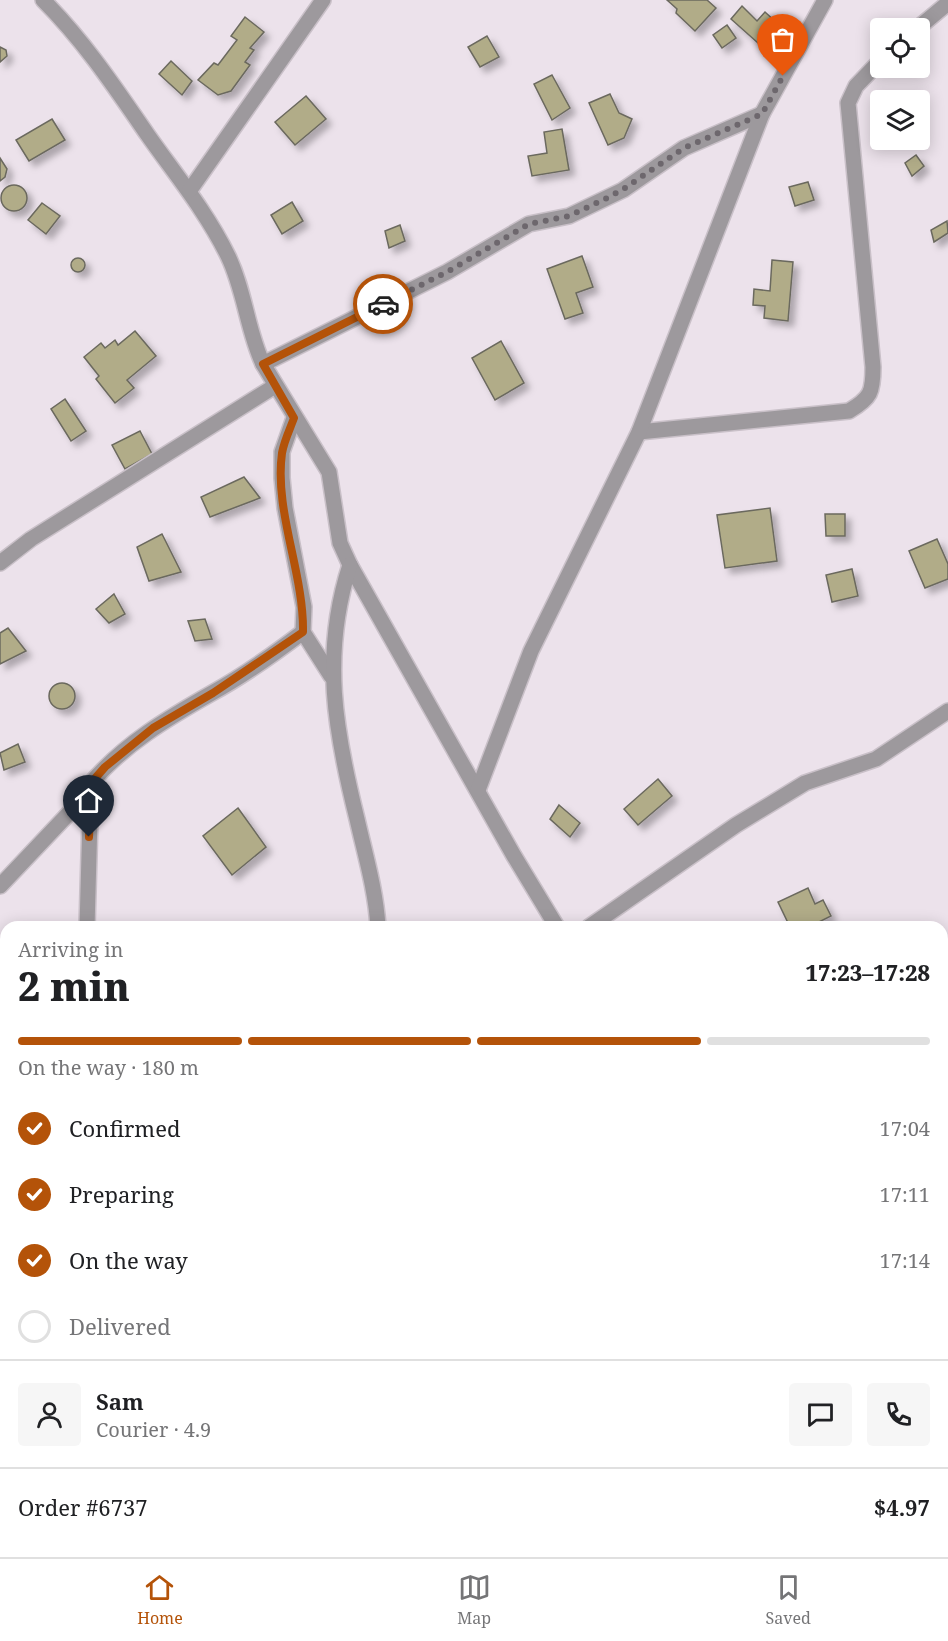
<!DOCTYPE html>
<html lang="en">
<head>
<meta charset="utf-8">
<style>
	body { margin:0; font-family:"Noto Serif",serif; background:#f6f6f6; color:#202124; height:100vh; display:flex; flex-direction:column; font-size:22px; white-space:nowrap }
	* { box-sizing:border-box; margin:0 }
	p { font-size:20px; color:#757577 }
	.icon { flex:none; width:33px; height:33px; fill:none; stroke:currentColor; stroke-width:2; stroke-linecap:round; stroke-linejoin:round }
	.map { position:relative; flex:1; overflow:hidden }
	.side { position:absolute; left:0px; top:921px; width:948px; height:636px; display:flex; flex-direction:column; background:#fff; border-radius:18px 18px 0 0; box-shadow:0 3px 15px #0003 }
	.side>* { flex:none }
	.fabs { position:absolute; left:870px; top:18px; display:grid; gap:12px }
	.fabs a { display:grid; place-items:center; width:60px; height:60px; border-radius:6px; background:#fff; box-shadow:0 3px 15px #0003; font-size:30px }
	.pin { position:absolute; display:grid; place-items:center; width:51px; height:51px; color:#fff; margin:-62px -26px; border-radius:50% 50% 50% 0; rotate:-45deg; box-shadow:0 0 6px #0007 }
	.pin .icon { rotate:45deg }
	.courier { position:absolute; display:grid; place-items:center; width:60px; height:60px; margin:-30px; border:4px solid #b45309; border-radius:50%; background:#fff; color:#222; box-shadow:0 2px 8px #0007 }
	.overview em { font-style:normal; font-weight:800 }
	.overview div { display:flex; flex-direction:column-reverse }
	.overview { display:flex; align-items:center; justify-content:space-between; height:102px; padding:0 18px }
	h1 { font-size:39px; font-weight:800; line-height:45px }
	.bar { display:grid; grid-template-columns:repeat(4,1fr); gap:9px 6px; align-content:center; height:72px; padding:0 18px }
	.bar i { height:8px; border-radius:4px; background:#e0e0e0 }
	.bar .current { background:#b45309 }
	.bar p { grid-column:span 4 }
	.line { display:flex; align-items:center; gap:15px; padding:0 18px; border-top:2px solid #e0e0e0 }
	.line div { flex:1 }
	.round { display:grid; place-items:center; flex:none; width:63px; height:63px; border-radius:6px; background:#f6f6f6 }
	ol { padding:0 18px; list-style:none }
	li { display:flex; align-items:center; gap:18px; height:66px }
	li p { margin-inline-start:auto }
	li .icon { padding:6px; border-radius:50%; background:#b45309; color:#fff; stroke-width:4 }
	li:last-child { color:#757577 }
	li i { width:33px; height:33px; border:3px solid #e0e0e0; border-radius:50% }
	.tab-bar { display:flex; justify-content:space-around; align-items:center; height:84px; border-top:2px solid #e0e0e0; background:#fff; font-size:16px; color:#757577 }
	.tab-bar a { display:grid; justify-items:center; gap:3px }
	.tab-bar .current { color:#b45309 }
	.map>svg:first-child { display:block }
</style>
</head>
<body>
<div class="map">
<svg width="948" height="1557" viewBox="0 0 948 1557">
	<defs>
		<filter id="shadow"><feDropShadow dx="5.5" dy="5.5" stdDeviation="3" flood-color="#0004"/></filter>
	</defs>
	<rect width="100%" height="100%" fill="#ece2eb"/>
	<g fill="#b1ac88" stroke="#6b695e" stroke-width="1.5" filter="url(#shadow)">
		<path d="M667,0H707L716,8L695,31L676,13L677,9Z"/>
		<path d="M742,6L757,21L765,12L777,23L758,43L731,19Z"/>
		<path d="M245,17L264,32L250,48L254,50L245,62L250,65L231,91L218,95L198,80L214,63L218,65L237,40L231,36Z"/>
		<path d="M727,25L736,38L722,48L713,35Z"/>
		<path d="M487,36L499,57L480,67L468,47Z"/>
		<path d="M0,47L6,50L7,56L0,62Z"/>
		<path d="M171,61L192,81L182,95L159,74Z"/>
		<path d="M552,75L570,108L552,120L534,84Z"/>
		<path d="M610,94L619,113L632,119L624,138L608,145L589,103Z"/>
		<path d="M306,96L326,119L295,145L275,122Z"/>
		<path d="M52,119L65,140L29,161L16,140Z"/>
		<path d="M562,129L569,170L532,176L528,156L547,153L544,132Z"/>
		<path d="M916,155L924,166L912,176L905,163Z"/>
		<path d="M0,158L7,169L5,177L0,181Z"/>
		<path d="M808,182L814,200L795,206L789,187Z"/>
		<circle cx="14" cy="198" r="13"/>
		<path d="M292,202L303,221L282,234L271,215Z"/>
		<path d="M42,203L60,216L46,234L28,220Z"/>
		<path d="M947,221L948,233L934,242L931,230Z"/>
		<path d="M400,225L405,241L389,248L385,231Z"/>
		<path d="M582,256L593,287L576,293L583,313L565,319L547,269Z"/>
		<circle cx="78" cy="265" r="7"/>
		<path d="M772,260L793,262L788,321L764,318L765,306L753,305L754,289L770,291Z"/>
		<path d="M135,331L156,356L127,380L134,388L115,403L96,379L99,376L84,357L101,343L105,348L115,340L118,345Z"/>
		<path d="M501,341L524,383L495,400L472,358Z"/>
		<path d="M65,399L86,431L71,441L51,409Z"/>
		<path d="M140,431L152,454L125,469L112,445Z"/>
		<path d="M244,477L260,498L210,517L201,497Z"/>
		<path d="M770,508L777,561L725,568L717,515Z"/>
		<path d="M825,514H845V536H826Z"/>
		<path d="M162,534L181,572L149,581L137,547Z"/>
		<path d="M937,539L948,564V579L925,588L909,551Z"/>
		<path d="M852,569L858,596L832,602L826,575Z"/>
		<path d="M114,594L125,614L109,623L96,609Z"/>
		<path d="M205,619L212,639L195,641L188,621Z"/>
		<path d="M8,628L26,651L0,664V633Z"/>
		<circle cx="62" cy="696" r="13"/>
		<path d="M18,744L25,762L4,770L0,753Z"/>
		<path d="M658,779L672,796L638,825L624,809Z"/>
		<path d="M559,805L580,823L570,837L550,819Z"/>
		<path d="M238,808L266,847L232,875L203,836Z"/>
		<path d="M808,888L815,904L823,900L831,916L809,927H790L778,902Z"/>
		<path d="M6,1335V1401L0,1387V1339Z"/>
		<path d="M6,1526V1551L21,1552L11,1557H6L0,1545V1529Z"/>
		<path d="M261,1551H280L283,1557H245Z"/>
		<path d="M639,1551H647L653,1557H633Z"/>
		<path d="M695,1551H715L717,1554L714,1557H691Z"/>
	</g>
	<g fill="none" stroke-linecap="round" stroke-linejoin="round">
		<defs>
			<g id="minor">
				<path d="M43,0C84,41 114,86 147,134C175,174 206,211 228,256C245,291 247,330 263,364L329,472L340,543L350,565L514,856L557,927"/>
				<path d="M918,28L948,3"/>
				<path d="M190,190L323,0"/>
				<path d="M263,364L447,272L529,224L569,216L623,190L684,148L762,114"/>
				<path d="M294,418L282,452V478L285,508L304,607L303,632L331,676"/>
				<path d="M639,432L849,411C871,398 873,392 873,367L848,103L856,86L880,61"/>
				<path d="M0,563L31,539L275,386"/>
				<path d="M350,565C321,654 335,731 357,819C365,854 376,891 378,927"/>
				<path d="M478,790L531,651L639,432L762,114L825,0"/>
				<path d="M0,886L72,810L91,783"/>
				<path d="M87,927L91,783C124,744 168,718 212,693C243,676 274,654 303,632"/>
				<path d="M589,927L736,825L805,783L876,759L948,711"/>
				<path d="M0,1116L6,1119"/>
				<path d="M0,1490L6,1488"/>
				<path d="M123,1551L128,1557"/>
				<path d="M175,1551L176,1557"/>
				<path d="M343,1551L345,1557"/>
				<path d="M877,1551L879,1557"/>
				<path d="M157,1557L163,1551"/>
			</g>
		</defs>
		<use href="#minor" stroke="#c9c0c8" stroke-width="18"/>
		<use href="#minor" stroke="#9d999d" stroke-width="15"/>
	</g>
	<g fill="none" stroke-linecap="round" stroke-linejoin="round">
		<path stroke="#6d676d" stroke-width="6" stroke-dasharray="0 10.8" d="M383,304L447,272L529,224L569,216L605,199L622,190L684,148L762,114L783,76"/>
		<path stroke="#b45309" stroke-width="8" d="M89,837L91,783L105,767L153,728L213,693L303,632C304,573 274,511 282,453C284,441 290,429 294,418L263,364L383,304"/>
	</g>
</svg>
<div class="fabs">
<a><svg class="icon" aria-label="locate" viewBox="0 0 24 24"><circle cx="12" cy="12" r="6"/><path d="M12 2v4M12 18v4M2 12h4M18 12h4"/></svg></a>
<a><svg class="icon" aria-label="layers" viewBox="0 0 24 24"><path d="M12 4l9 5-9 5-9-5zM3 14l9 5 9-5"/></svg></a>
</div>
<div class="pin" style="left:783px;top:76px;background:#ea580c"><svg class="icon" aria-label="bag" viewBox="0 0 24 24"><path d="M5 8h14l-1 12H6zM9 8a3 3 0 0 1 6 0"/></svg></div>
<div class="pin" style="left:89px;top:837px;background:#1f2937"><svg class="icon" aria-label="home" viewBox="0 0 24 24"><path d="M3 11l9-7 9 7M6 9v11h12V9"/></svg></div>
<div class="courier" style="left:383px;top:304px"><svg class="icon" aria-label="car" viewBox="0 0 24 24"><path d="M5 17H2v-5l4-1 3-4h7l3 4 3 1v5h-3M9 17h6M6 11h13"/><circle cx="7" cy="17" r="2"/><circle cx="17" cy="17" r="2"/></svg></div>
<section class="side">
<div class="overview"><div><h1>2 min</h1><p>Arriving in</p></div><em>17:23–17:28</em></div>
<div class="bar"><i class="current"></i><i class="current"></i><i class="current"></i><i></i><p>On the way · 180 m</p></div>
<ol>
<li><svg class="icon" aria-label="check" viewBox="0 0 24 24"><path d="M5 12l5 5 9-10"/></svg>Confirmed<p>17:04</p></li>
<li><svg class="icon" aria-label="check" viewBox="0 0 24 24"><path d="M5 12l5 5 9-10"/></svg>Preparing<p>17:11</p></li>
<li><svg class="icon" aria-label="check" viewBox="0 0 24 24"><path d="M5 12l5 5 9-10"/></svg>On the way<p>17:14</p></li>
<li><i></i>Delivered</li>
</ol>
<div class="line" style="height:108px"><a class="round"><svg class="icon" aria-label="person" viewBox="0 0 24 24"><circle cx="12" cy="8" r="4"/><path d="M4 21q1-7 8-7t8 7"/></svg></a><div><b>Sam</b><p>Courier · 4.9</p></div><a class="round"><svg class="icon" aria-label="chat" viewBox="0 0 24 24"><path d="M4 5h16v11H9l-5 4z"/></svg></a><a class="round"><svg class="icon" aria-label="phone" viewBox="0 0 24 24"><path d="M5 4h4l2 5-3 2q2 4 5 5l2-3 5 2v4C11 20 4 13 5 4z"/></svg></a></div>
<div class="line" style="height:78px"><div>Order #6737</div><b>$4.97</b></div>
</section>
</div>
<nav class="tab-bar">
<a class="current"><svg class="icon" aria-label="home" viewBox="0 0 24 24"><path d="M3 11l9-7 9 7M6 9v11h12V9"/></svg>Home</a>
<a><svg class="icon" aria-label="map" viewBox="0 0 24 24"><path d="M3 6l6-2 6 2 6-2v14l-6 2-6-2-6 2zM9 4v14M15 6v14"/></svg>Map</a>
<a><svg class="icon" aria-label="saved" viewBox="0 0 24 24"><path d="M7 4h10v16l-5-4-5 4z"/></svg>Saved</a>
</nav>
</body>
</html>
